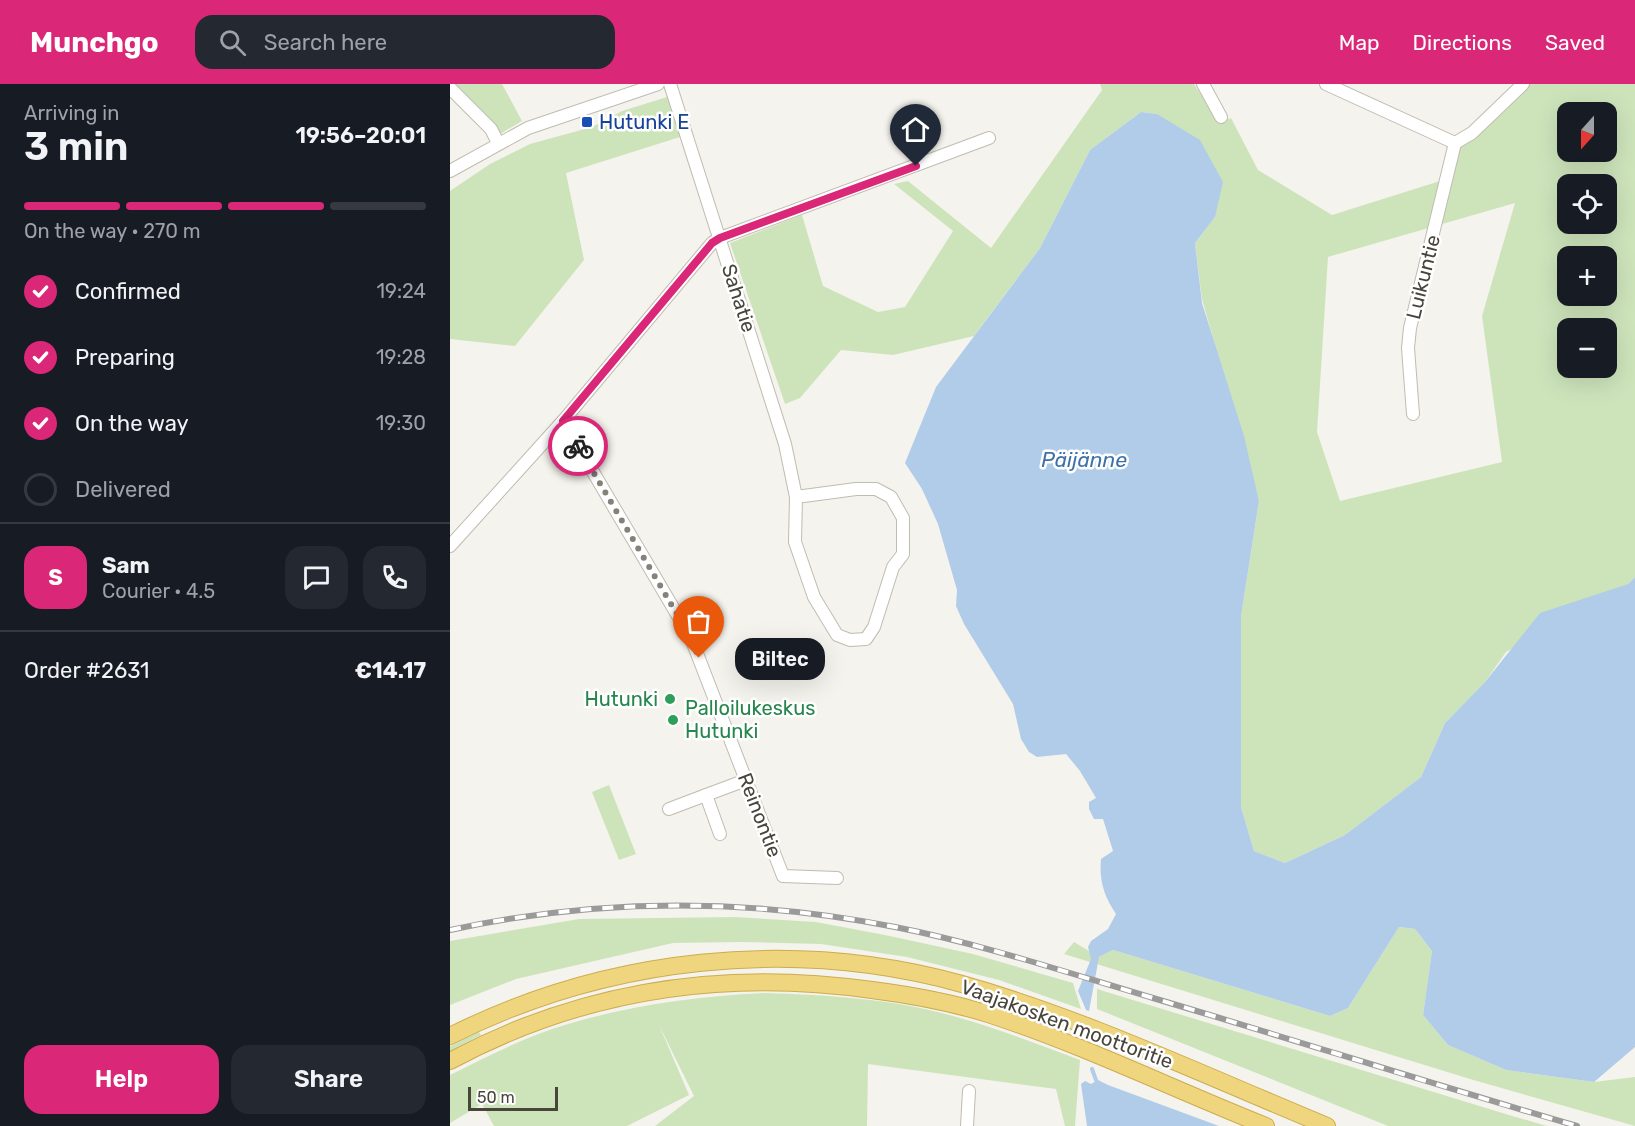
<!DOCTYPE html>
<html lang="en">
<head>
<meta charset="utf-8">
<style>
	body { margin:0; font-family:Rubik,sans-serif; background:#242831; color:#f1f3f6; height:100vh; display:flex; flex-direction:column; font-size:22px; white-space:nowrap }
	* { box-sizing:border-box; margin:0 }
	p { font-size:20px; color:#9ea1a6 }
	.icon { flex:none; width:33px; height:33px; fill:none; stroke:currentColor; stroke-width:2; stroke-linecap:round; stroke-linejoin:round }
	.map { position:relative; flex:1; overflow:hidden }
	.details { display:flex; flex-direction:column; background:#171b24; width:450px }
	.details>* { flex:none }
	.needle { width:39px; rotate:201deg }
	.controls { position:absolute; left:1107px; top:18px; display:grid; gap:12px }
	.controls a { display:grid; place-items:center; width:60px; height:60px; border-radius:12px; background:#171b24; box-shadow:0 6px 24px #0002; font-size:30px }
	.scale { position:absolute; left:18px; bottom:15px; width:90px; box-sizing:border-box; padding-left:6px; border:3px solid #48453b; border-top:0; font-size:16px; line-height:21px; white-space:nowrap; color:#48453b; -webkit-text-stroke:4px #fff; paint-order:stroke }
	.pin { position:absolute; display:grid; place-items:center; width:51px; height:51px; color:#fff; margin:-62px -26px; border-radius:50% 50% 50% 0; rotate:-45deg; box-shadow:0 0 6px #0007 }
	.pin .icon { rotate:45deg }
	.courier { position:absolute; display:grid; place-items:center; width:60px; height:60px; margin:-30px; border:4px solid #db2777; border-radius:50%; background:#fff; color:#222; box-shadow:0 2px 8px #0007 }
	.bubble { position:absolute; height:42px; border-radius:18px; background:#171b24; box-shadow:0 6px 24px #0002; font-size:20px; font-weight:600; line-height:42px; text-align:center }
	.headline em { font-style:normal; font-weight:600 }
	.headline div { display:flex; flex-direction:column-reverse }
	.headline { display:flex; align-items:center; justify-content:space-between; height:102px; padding:0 24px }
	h1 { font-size:39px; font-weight:600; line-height:45px }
	.bar { display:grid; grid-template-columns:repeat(4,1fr); gap:9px 6px; align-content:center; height:72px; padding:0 24px }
	.bar i { height:8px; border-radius:4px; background:#363941 }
	.bar .current { background:#db2777 }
	.bar p { grid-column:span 4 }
	.line { display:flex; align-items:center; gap:15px; padding:0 24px; border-top:2px solid #363941 }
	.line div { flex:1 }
	.round { display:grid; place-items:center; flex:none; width:63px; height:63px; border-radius:18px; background:#242831 }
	ol { padding:0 24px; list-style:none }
	li { display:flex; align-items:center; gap:18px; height:66px }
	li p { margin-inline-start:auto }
	li .icon { padding:6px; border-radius:50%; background:#db2777; color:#fff; stroke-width:4 }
	li:last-child { color:#9ea1a6 }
	li i { width:33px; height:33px; border:3px solid #363941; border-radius:50% }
	.button { display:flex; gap:12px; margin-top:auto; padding:12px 24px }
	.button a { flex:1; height:69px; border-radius:18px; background:#db2777; color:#fff; font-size:24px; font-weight:600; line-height:69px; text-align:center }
	.button a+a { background:#242831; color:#f1f3f6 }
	header { display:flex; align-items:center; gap:36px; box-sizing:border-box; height:84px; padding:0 30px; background:#db2777; color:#fff }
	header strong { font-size:28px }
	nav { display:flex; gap:33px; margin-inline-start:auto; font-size:21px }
	.search { width:420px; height:54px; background:#242831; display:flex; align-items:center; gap:15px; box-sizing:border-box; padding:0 21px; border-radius:18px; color:#9ea1a6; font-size:22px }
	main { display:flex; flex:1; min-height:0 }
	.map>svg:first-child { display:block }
</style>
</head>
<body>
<header>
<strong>Munchgo</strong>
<div class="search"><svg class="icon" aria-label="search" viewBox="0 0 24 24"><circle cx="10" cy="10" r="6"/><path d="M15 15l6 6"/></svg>Search here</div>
<nav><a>Map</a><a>Directions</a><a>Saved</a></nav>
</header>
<main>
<section class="details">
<div class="headline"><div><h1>3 min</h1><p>Arriving in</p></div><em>19:56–20:01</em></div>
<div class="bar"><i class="current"></i><i class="current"></i><i class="current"></i><i></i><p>On the way · 270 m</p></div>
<ol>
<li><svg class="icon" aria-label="check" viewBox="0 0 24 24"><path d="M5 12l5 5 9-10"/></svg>Confirmed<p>19:24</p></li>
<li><svg class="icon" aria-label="check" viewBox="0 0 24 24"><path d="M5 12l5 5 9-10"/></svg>Preparing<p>19:28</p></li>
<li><svg class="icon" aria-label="check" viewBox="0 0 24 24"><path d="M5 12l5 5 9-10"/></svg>On the way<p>19:30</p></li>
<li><i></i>Delivered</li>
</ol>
<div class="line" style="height:108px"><b class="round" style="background:#db2777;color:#fff">S</b><div><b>Sam</b><p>Courier · 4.5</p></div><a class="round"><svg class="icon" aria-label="chat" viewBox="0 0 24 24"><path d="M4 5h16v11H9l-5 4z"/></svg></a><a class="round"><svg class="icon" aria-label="phone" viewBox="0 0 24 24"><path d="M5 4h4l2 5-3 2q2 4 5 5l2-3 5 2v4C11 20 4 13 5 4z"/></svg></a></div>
<div class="line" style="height:78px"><div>Order #2631</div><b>€14.17</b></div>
<div class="button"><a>Help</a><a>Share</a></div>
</section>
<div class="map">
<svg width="1185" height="1042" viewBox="0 0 1185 1042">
	<rect width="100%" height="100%" fill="#f5f3ed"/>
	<g fill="#cde4bb" fill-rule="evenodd">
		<path d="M3,0H52L72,37L50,50Z"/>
		<path d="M650,0H744L769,39L781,34L808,86L882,131L990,97L998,62L1019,46L1065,0H1185V493L1178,500L1056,568L1035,598L995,639L971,693L895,751L835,779L804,767L791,723V532L809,417L752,215L745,159L765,133L707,30L691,28L640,66L590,164L524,252L443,271L391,266L350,314L335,320L280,159L352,131L373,202L428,228L455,223L503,147L444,100L458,97L541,164L652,6ZM1118,28H1156V68H1118ZM1118,100H1156V140H1118ZM1065,119L1032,232L1052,378L890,417L867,348L878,173ZM1118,172H1156V212H1118ZM1118,244H1156V284H1118Z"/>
		<path d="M217,13L230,53L116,89L134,176L65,262L0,255V107L40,80L80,60L142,43L172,27Z"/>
		<path d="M159,701L186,770L169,776L142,708Z"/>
		<path d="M285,833L366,838L435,851L523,870L623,899L631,925L549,896L457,873L371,860L292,858L223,859L66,895L0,921V857L129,835Z"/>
		<path d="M949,843L965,845L982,867L973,931L998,961L1056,986L1144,998L1185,993V1042L1020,995L614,870L624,858L649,873L663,866L880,932L898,924Z"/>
		<path d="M647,905L1059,1031L1097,1042H938L647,925Z"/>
		<path d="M316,909C379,911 443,915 503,932C546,944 588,960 630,976L625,1042H615L606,1005L418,980L417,1042H205L244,1012L209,941L239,1011L177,1042H44L32,1020L0,1039V991C38,972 77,952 118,940C182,921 249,912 316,909Z"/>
		<path d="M29,948L31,951L0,967V962Z"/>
	</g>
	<g fill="#b1cce9">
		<path d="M691,28L707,30L750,56L773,98L765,133L745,159L752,219L794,352L809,417L791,532V723L804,767L835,779L895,751L971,693L995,639L1035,598L1090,529L1178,500L1185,493V963L1144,998L1056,986L998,961L973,931L982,867L965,845L949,843L898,924L880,932L663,866L649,873L639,927L636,926L628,907L641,875L638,863L641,857L658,845L666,830C654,812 649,797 651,775L663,767L653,735H644L639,725V718L646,714L630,687L616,670L587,673L579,668L571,655L563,620L514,540L506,522L507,506L488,440L472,405L455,379L486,303L590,164L640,66Z"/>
		<path d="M648,996L658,1001L769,1042H637L631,1000L635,997L641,1000Z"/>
	</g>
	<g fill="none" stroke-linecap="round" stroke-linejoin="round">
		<path stroke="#b1cce9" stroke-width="4" d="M642,985L646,996"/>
		<defs>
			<g id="minor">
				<path d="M220,0L335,360L346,413L345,458L364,513L387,551L400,556L416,555L424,543L443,483L453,470V434L441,413L426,405H406L346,413"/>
				<path d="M753,0L771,33"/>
				<path d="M876,0L1005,59L1022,49L1073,0"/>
				<path d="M0,4L41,45L48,59"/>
				<path d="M0,87L78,44L208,0"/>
				<path d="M963,330L958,264L960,244L1005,59"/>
				<path d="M113,337L241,554L333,792L387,794"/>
				<path d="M0,462L113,337L262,159L270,154L539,54"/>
				<path d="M219,725L256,711"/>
				<path d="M270,750L256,711L296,696"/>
				<path d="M517,1042L519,1007"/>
			</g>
			<g id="highway">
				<path d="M0,952C157,873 342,853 512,900C636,935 758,993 877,1042"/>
				<path d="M0,977C132,906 275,885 422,906C461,911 500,918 538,930C633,961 723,1005 816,1042"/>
			</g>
		</defs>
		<use href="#minor" stroke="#bfbcb0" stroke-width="14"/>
		<use href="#highway" stroke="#cdac4e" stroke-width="18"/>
		<use href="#minor" stroke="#fff" stroke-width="12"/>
		<use href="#highway" stroke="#eed57e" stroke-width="16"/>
		<defs>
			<path id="rail" d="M0,846C147,814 298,814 445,843C532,860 618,889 703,914C845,956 985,1001 1127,1042"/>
		</defs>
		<use href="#rail" stroke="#9a9a9a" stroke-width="6"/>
		<use href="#rail" stroke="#fff" stroke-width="4" stroke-dasharray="11" stroke-linecap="butt"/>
	</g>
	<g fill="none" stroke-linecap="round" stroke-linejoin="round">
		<path stroke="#858279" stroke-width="6" stroke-dasharray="0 10.8" d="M128,362L241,554L249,574"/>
		<path stroke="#db2777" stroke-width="8" d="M128,362L113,337L262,159L270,154L466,82"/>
	</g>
	<rect fill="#1a4fb4" stroke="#fff" stroke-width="2" x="131" y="32" width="12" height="12" rx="3"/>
	<g fill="#2e9e5b" stroke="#fff" stroke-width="2">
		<circle cx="220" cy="615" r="6"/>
		<circle cx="223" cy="636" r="6"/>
	</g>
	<g text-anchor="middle" stroke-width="5" stroke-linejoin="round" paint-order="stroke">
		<g font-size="20" fill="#164399" stroke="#fff" text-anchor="start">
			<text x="149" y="45">Hutunki E</text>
		</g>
		<g font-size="20" fill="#48453b" stroke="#fff">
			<text transform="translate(973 193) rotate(-76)" y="7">Luikuntie</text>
			<text transform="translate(289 214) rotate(72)" y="7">Sahatie</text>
			<text transform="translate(310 731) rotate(69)" y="7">Reinontie</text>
			<text transform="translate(617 940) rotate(20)" y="7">Vaajakosken moottoritie</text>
		</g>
		<g font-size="20" fill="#27864d" stroke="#fff" text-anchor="end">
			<text x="208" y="622">Hutunki</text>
			<text x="235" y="631" text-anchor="start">Palloilukeskus<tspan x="235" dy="23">Hutunki</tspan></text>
		</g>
		<g font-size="21" font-style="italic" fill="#3f71a9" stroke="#fff">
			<text x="634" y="383">Päijänne</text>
		</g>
	</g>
</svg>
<div class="controls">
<a><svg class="needle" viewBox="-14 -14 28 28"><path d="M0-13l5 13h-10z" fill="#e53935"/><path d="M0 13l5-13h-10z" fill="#9ea1a6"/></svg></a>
<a><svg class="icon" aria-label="locate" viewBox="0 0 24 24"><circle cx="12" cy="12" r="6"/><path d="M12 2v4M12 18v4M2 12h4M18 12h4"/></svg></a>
<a>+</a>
<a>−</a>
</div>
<div class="scale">50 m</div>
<div class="pin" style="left:249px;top:574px;background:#ea580c"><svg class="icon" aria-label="bag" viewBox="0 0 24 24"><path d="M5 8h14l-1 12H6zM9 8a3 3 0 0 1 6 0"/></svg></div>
<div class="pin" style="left:466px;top:82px;background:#1f2937"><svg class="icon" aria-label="home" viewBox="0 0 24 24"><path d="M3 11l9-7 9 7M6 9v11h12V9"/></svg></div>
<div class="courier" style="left:128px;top:362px"><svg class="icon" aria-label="bike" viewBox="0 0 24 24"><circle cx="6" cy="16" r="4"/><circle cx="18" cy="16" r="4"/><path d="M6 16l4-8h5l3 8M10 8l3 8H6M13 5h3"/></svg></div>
<div class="bubble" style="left:285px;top:554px;width:90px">Biltec</div>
</div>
</main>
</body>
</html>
